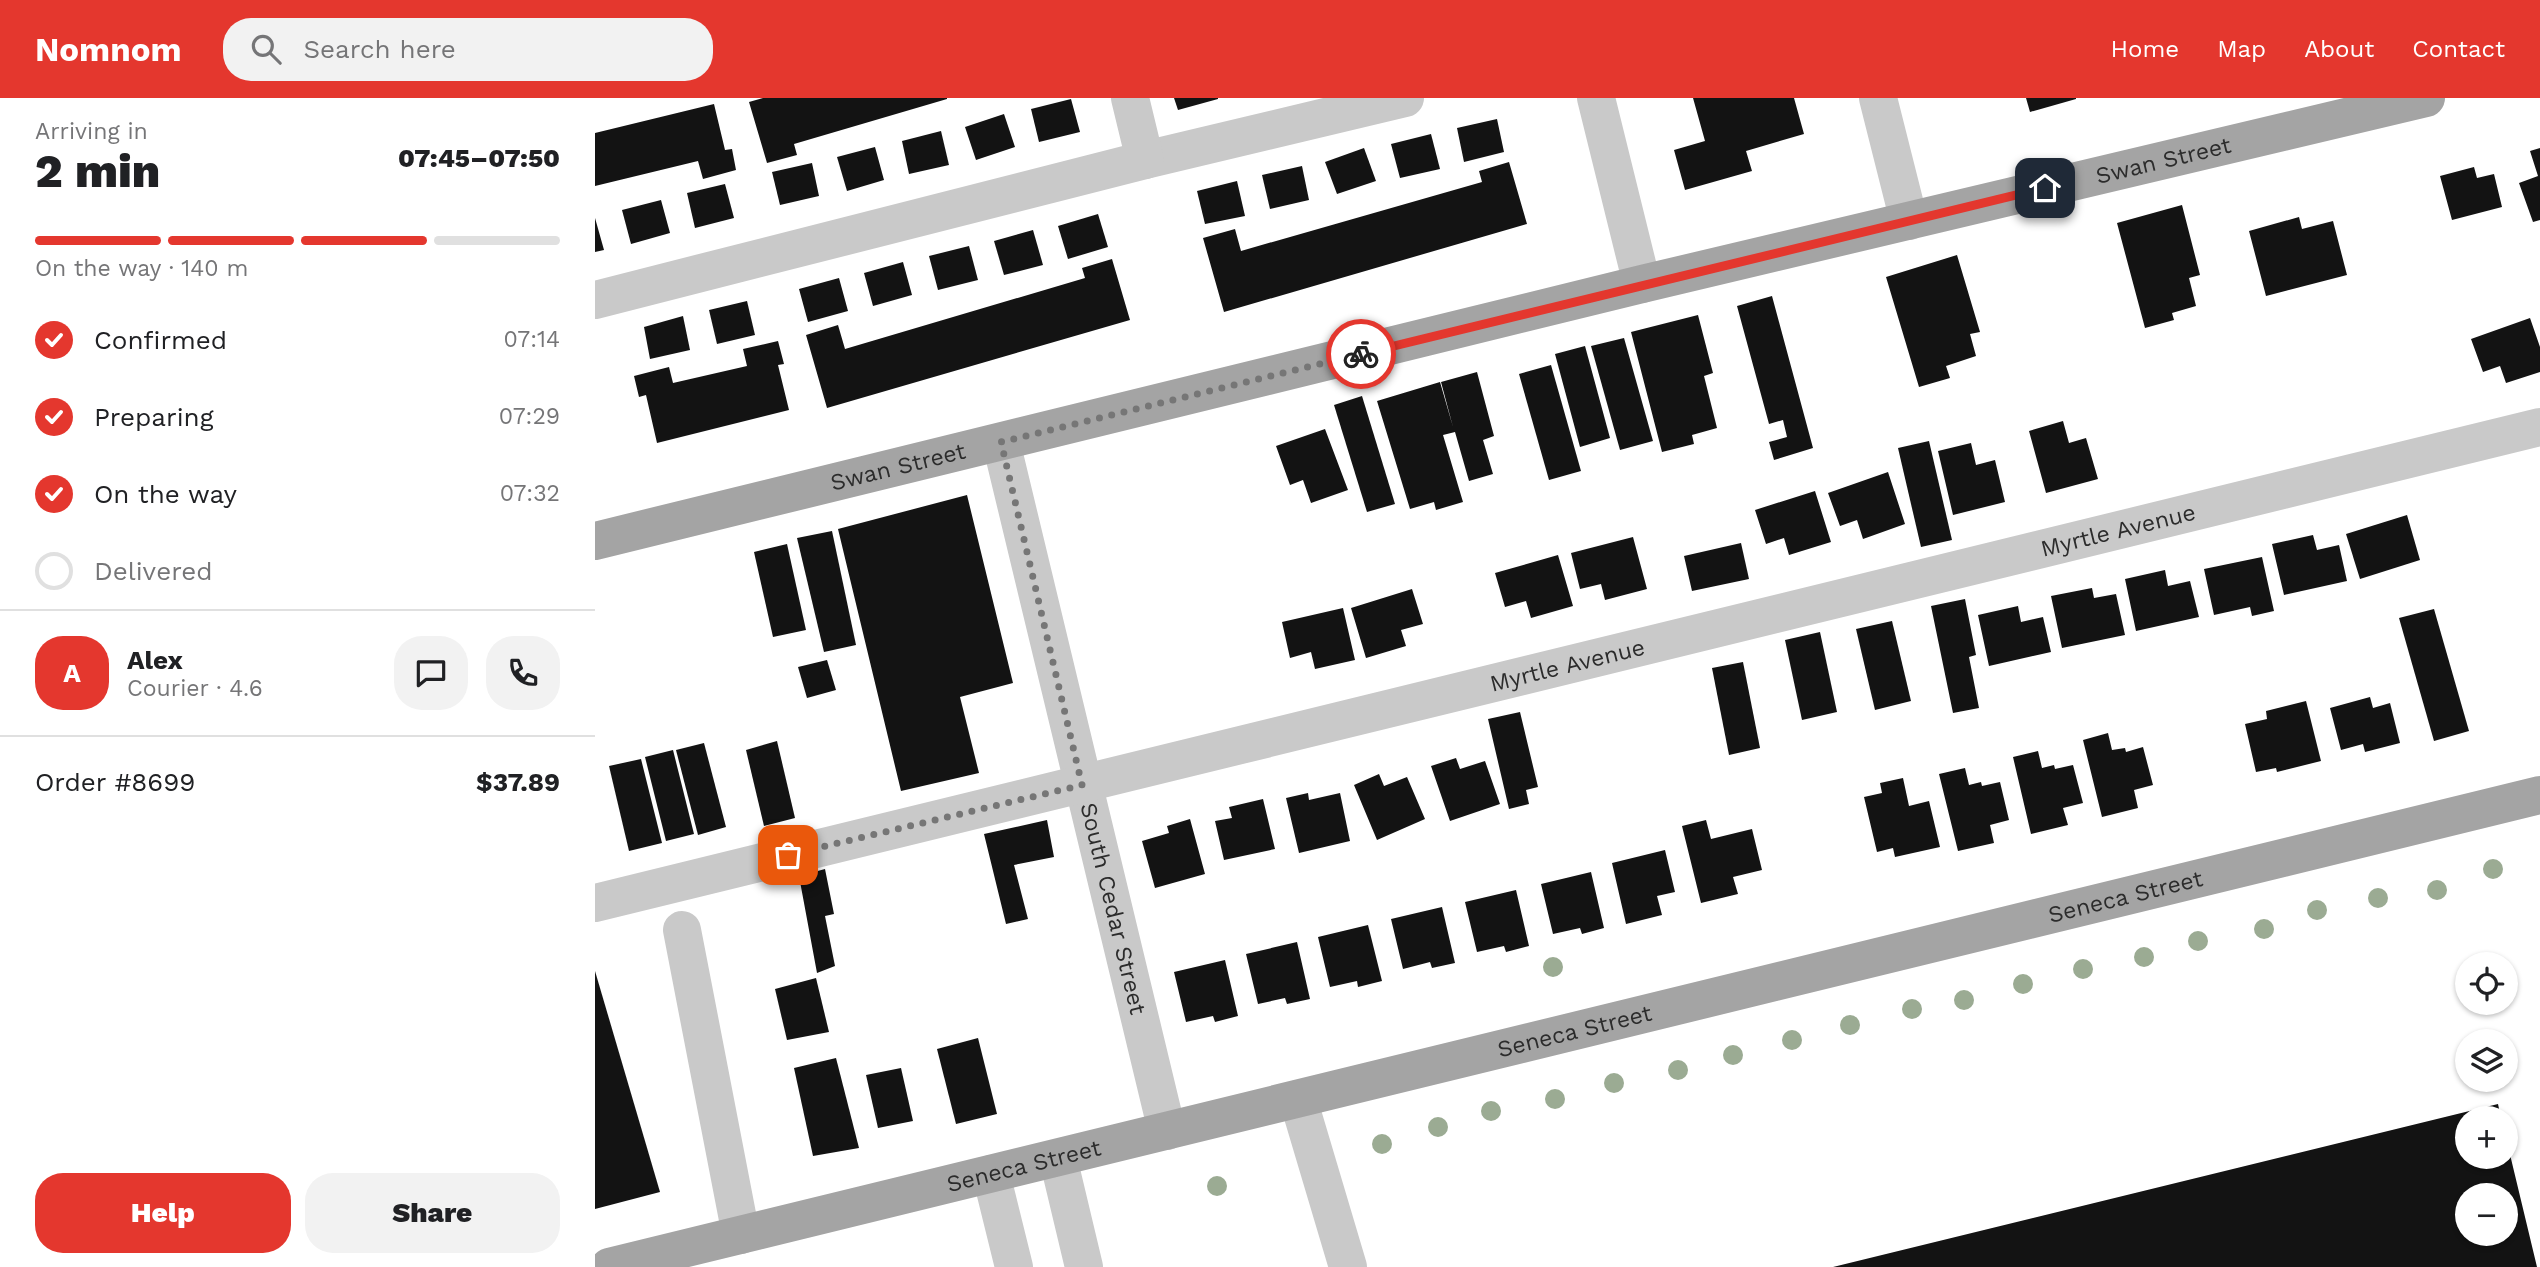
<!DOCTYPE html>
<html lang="en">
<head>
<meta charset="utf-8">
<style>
	body { margin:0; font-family:"Work Sans",sans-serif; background:#f2f2f2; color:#202124; height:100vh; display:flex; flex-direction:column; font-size:26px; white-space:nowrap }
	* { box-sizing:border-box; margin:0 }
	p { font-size:23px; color:#757577 }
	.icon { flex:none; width:38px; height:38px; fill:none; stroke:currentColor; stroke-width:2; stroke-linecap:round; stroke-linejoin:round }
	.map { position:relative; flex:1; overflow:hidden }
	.details { display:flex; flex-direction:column; background:#fff; width:595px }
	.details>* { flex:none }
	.tools { position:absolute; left:1860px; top:854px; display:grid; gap:14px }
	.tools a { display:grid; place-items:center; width:63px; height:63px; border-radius:50%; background:#fff; box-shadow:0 2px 5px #0004; font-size:35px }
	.pin { position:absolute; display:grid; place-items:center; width:60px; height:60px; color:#fff; margin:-30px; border-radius:14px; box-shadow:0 4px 10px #0006 }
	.courier { position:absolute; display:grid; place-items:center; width:70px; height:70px; margin:-35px; border:5px solid #e4372e; border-radius:50%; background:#fff; color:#222; box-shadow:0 2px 9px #0007 }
	.summary em { font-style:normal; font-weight:800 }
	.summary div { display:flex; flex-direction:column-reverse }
	.summary { display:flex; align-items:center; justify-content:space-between; height:119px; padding:0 35px }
	h1 { font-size:46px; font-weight:800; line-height:52px }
	.bar { display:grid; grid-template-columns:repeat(4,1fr); gap:10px 7px; align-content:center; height:84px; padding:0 35px }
	.bar i { height:9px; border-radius:5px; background:#e0e0e0 }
	.bar .current { background:#e4372e }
	.bar p { grid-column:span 4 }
	.line { display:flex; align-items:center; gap:18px; padding:0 35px; border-top:2px solid #e0e0e0 }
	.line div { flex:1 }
	.round { display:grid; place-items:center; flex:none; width:74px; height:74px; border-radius:28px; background:#f2f2f2 }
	ol { padding:0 35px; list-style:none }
	li { display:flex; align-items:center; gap:21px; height:77px }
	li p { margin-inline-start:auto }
	li .icon { padding:7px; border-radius:50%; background:#e4372e; color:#fff; stroke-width:4 }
	li:last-child { color:#757577 }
	li i { width:38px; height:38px; border:4px solid #e0e0e0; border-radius:50% }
	.action { display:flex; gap:14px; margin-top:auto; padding:14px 35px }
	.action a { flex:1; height:80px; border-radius:28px; background:#e4372e; color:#fff; font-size:28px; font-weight:800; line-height:80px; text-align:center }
	.action a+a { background:#f2f2f2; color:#202124 }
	header { display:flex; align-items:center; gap:42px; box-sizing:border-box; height:98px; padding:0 35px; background:#e4372e; color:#fff }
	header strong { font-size:33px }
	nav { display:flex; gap:38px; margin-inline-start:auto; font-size:24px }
	.search { width:490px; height:63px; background:#f2f2f2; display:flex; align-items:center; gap:18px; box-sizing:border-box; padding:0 24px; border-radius:28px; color:#757577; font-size:26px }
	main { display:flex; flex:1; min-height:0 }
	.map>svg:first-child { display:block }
</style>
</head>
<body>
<header>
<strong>Nomnom</strong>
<div class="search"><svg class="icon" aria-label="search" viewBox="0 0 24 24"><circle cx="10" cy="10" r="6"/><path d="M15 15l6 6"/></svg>Search here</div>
<nav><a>Home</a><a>Map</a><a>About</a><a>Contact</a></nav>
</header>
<main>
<section class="details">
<div class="summary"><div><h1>2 min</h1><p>Arriving in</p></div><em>07:45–07:50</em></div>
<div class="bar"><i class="current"></i><i class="current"></i><i class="current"></i><i></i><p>On the way · 140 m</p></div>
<ol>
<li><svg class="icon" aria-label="check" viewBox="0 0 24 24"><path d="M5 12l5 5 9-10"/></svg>Confirmed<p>07:14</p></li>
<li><svg class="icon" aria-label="check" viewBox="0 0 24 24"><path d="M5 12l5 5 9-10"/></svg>Preparing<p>07:29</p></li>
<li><svg class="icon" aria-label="check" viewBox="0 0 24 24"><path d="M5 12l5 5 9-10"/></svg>On the way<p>07:32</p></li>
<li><i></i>Delivered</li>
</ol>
<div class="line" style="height:126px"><b class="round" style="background:#e4372e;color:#fff">A</b><div><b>Alex</b><p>Courier · 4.6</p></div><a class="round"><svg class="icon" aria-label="chat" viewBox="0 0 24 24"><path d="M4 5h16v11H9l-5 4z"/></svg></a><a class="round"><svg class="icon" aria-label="phone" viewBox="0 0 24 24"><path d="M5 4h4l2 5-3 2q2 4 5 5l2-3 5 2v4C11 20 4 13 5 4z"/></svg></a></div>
<div class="line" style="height:91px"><div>Order #8699</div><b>$37.89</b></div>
<div class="action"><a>Help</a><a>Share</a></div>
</section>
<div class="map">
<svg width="1945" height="1169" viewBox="0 0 1945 1169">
	<rect width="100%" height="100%" fill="#fff"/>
	<g fill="#131313" fill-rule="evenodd">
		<path d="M168,0H352V1L199,46L202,57L172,65L154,4Z"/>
		<path d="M579,0H623V1L583,12Z"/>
		<path d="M1098,0H1199L1209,36L1151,53L1157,73L1090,92L1079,52L1110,43Z"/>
		<path d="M1431,0H1481V1L1435,14Z"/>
		<path d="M476,1L485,34L444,44L436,11Z"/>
		<path d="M119,6L130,52L137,51L141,72L108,81L103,63L0,88V35Z"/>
		<path d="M409,16L420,49L381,62L370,29Z"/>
		<path d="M902,21L909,54L869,64L862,30Z"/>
		<path d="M346,33L354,67L314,76L307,43Z"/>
		<path d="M836,36L845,71L805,80L796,46Z"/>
		<path d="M280,49L289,82L252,93L242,59Z"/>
		<path d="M769,50L781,83L742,96L730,64Z"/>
		<path d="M1945,50V122L1938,124L1924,85L1943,78L1935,53Z"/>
		<path d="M914,64L932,126L629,214L608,140L640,131L646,153L887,84L884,73Z"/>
		<path d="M217,65L224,98L185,107L177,74Z"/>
		<path d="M707,68L714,102L675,111L667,77Z"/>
		<path d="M1879,69L1882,80L1899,76L1907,109L1857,122L1845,78Z"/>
		<path d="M642,83L650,118L610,126L602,93Z"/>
		<path d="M130,86L139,120L100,130L92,95Z"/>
		<path d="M66,102L75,135L36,146L27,112Z"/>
		<path d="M1587,107L1605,177L1594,180L1601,208L1577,215L1579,222L1550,230L1522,125Z"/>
		<path d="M503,116L513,149L473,161L463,128Z"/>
		<path d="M1704,119L1707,131L1738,123L1752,177L1671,198L1654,133Z"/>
		<path d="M0,120L9,152L0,154Z"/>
		<path d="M438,132L448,167L409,177L399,143Z"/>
		<path d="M374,148L383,182L343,192L334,158Z"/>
		<path d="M1362,157L1385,234L1375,236L1381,258L1351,268L1355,280L1324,289L1291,179Z"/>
		<path d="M517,161L535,222L232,310L211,237L243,227L250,251L490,180L487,170Z"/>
		<path d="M308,164L317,197L278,208L269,175Z"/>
		<path d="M244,180L253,213L213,224L204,191Z"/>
		<path d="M1177,198L1218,350L1179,362L1174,344L1192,339L1188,322L1174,326L1142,208Z"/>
		<path d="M152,203L160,237L122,246L114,212Z"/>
		<path d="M1103,217L1118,275L1109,278L1122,330L1097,337L1099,346L1067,354L1036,234Z"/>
		<path d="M88,218L95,252L55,261L49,229Z"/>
		<path d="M1935,220L1945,249V274L1911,285L1905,268L1888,274L1876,241Z"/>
		<path d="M1029,240L1058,343L1025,352L996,248Z"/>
		<path d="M183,243L189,266L183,267L194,312L62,345L51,297L44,299L39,278L74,269L78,285L152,268L148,251Z"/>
		<path d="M990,248L1015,340L985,349L960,256Z"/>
		<path d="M956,267L986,373L954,382L924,276Z"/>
		<path d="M882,274L899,338L888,342L898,376L874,383L860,334L848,337L868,404L841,412L839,404L815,411L782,303L845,284L858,329L846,284Z"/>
		<path d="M767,298L800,406L772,414L739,307Z"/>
		<path d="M1468,323L1474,345L1491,340L1503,381L1451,395L1434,333Z"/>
		<path d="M730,331L753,392L716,405L708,382L695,387L681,348Z"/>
		<path d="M1334,343L1357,442L1326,449L1303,350Z"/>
		<path d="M1376,345L1381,367L1400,362L1410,404L1358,417L1343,353Z"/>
		<path d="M1293,374L1310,426L1268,441L1262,422L1245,428L1233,395Z"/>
		<path d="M1220,393L1236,444L1194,457L1189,440L1171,446L1160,412Z"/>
		<path d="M372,397L418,585L365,599L384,675L306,693L243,431Z"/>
		<path d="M1812,417L1825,462L1765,481L1751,436Z"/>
		<path d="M237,433L261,547L229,554L202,440Z"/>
		<path d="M1718,437L1722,452L1744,447L1752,483L1689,497L1677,446Z"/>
		<path d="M1038,439L1052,491L1010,502L1006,486L985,491L976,455Z"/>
		<path d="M1146,445L1154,481L1097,493L1089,458Z"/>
		<path d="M192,446L211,532L178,539L159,454Z"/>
		<path d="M963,457L978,508L936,520L931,503L910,509L900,475Z"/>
		<path d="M1667,459L1679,513L1657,518L1655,509L1619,517L1609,471Z"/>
		<path d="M1570,472L1573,488L1595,483L1604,519L1541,533L1530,481Z"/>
		<path d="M1497,490L1499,500L1521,496L1530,537L1467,550L1456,498Z"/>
		<path d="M817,491L828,526L806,532L811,548L771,560L756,510Z"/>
		<path d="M1370,501L1381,557L1374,559L1384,610L1358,615L1336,508Z"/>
		<path d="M1423,508L1426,524L1448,519L1456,554L1394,568L1383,517Z"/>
		<path d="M748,510L760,562L720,571L716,554L695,560L687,524Z"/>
		<path d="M1839,511L1874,633L1839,643L1804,520Z"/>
		<path d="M1297,523L1316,603L1280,612L1261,531Z"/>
		<path d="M1225,534L1242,614L1207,622L1190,542Z"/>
		<path d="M232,562L241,592L212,600L203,569Z"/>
		<path d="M1148,564L1165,650L1134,657L1117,570Z"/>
		<path d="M1775,599L1778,610L1795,605L1805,645L1770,654L1768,646L1746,652L1735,610Z"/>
		<path d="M1711,603L1726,663L1682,674L1681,670L1661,674L1650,626L1672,621L1671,613Z"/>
		<path d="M925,614L943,689L931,692L934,706L914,711L893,621Z"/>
		<path d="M1513,635L1517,652L1530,650L1531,654L1548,649L1558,687L1539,692L1543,710L1507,719L1488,642Z"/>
		<path d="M182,643L200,720L169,728L151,652Z"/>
		<path d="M109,645L131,729L103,737L81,652Z"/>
		<path d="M78,652L99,736L71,743L50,659Z"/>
		<path d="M1443,653L1447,670L1459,667L1460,671L1478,667L1488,705L1468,710L1473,727L1436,736L1418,659Z"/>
		<path d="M861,660L865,671L890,663L905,706L855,723L836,668Z"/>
		<path d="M46,661L67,745L34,753L14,668Z"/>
		<path d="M1370,670L1374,687L1386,684L1387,688L1405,684L1414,722L1395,727L1399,745L1363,753L1344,676Z"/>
		<path d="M784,676L789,688L812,679L830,721L782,742L759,687Z"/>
		<path d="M1308,680L1314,708L1334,703L1345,749L1300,759L1298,750L1282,754L1269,699L1287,695L1285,685Z"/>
		<path d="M713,695L714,702L745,695L755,743L704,755L691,700Z"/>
		<path d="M668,701L680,751L629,762L620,723L637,720L634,709Z"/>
		<path d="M595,721L610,776L560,790L547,743L574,735L572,728Z"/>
		<path d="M452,722L459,759L419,767L433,821L411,826L389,736Z"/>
		<path d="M1111,722L1116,741L1157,731L1167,772L1138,779L1143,796L1106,805L1087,728Z"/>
		<path d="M1070,752L1080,794L1062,798L1067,817L1031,826L1017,765Z"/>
		<path d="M230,771L239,816L230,818L240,868L222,875L204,778Z"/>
		<path d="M996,774L1009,830L987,836L985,830L958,836L946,786Z"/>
		<path d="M921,792L934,848L911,854L909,848L882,854L870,804Z"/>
		<path d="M847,809L860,865L837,870L835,864L808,871L796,821Z"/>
		<path d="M773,827L787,883L763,889L762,883L735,889L723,839Z"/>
		<path d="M702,844L715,901L692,906L690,900L663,906L651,856Z"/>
		<path d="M630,862L643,918L620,924L618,918L591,924L579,874Z"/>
		<path d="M0,873L65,1094L0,1111Z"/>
		<path d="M221,880L234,934L192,942L180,891Z"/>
		<path d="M383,940L402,1016L361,1026L342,951Z"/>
		<path d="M241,960L264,1050L218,1058L199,970Z"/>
		<path d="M306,970L318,1023L283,1030L271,977Z"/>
		<path d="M1903,1006L1906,1020H1872V1059H1911L1912,1044L1942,1169H1238ZM1872,1097H1911V1136H1872Z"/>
	</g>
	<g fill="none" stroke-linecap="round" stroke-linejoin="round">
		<g stroke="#c9c9c9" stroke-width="38">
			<path d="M1001,0L1047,186"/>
			<path d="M1283,0L1314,123"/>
			<path d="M550,62L810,0"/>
			<path d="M0,202L550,62L535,0"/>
			<path id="s1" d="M406,344L572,1033"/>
			<path id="s2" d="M0,805L1945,329"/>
			<path d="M87,832L146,1137"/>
			<path d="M703,1001L753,1169"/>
			<path d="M463,1060L489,1169"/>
			<path d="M396,1076L419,1169"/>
		</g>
		<g stroke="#a4a4a4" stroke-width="38">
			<path id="s3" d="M0,443L1047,186L1831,0"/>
			<path id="s4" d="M14,1169L1945,697"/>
		</g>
	</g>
	<g fill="#9bab93">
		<circle cx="1898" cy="771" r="10"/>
		<circle cx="1842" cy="792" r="10"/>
		<circle cx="1783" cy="800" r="10"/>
		<circle cx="1722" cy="812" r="10"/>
		<circle cx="1669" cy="831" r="10"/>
		<circle cx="1603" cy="843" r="10"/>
		<circle cx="1549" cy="859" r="10"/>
		<circle cx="958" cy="869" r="10"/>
		<circle cx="1488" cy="871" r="10"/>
		<circle cx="1428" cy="886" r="10"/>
		<circle cx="1369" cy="902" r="10"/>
		<circle cx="1317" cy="911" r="10"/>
		<circle cx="1255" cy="927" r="10"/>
		<circle cx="1197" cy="942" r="10"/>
		<circle cx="1138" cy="957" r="10"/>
		<circle cx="1083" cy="972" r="10"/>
		<circle cx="1019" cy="985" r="10"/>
		<circle cx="960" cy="1001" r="10"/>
		<circle cx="896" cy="1013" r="10"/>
		<circle cx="843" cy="1029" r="10"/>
		<circle cx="787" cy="1046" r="10"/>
		<circle cx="622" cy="1088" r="10"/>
	</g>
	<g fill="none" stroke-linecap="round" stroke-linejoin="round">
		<path stroke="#767676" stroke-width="7" stroke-dasharray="0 12.6" d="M193,757L487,687L406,344L766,256"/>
		<path stroke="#e4372e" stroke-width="9" d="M766,256L1450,90"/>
	</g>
	<g text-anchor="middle" stroke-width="7" stroke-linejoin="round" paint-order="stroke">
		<g font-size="23" fill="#2c2c2c" stroke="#fff">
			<text dy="8" stroke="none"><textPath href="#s3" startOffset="1614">Swan Street</textPath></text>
			<text dy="8" stroke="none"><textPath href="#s3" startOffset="312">Swan Street</textPath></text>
			<text dy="8" stroke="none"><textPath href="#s2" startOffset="1568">Myrtle Avenue</textPath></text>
			<text dy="8" stroke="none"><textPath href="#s2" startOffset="1001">Myrtle Avenue</textPath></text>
			<text dy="8" stroke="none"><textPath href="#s4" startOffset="1561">Seneca Street</textPath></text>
			<text dy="8" stroke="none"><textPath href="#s1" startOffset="480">South Cedar Street</textPath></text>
			<text dy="8" stroke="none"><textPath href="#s4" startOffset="994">Seneca Street</textPath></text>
			<text dy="8" stroke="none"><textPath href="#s4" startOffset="427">Seneca Street</textPath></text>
		</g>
	</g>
</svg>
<div class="tools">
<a><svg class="icon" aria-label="locate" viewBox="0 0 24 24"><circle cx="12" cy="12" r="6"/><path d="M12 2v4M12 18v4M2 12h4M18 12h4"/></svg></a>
<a><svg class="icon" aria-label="layers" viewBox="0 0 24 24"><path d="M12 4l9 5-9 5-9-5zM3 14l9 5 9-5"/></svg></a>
<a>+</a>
<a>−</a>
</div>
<div class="pin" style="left:193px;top:757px;background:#ea580c"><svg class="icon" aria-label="bag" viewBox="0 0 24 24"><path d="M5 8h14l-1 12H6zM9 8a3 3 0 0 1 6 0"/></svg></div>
<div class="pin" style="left:1450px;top:90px;background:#1f2937"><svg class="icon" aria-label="home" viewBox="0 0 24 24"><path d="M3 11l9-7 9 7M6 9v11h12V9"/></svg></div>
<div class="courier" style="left:766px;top:256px"><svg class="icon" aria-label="bike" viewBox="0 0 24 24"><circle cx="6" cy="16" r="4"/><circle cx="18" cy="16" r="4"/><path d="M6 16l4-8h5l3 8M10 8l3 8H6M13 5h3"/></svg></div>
</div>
</main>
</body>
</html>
